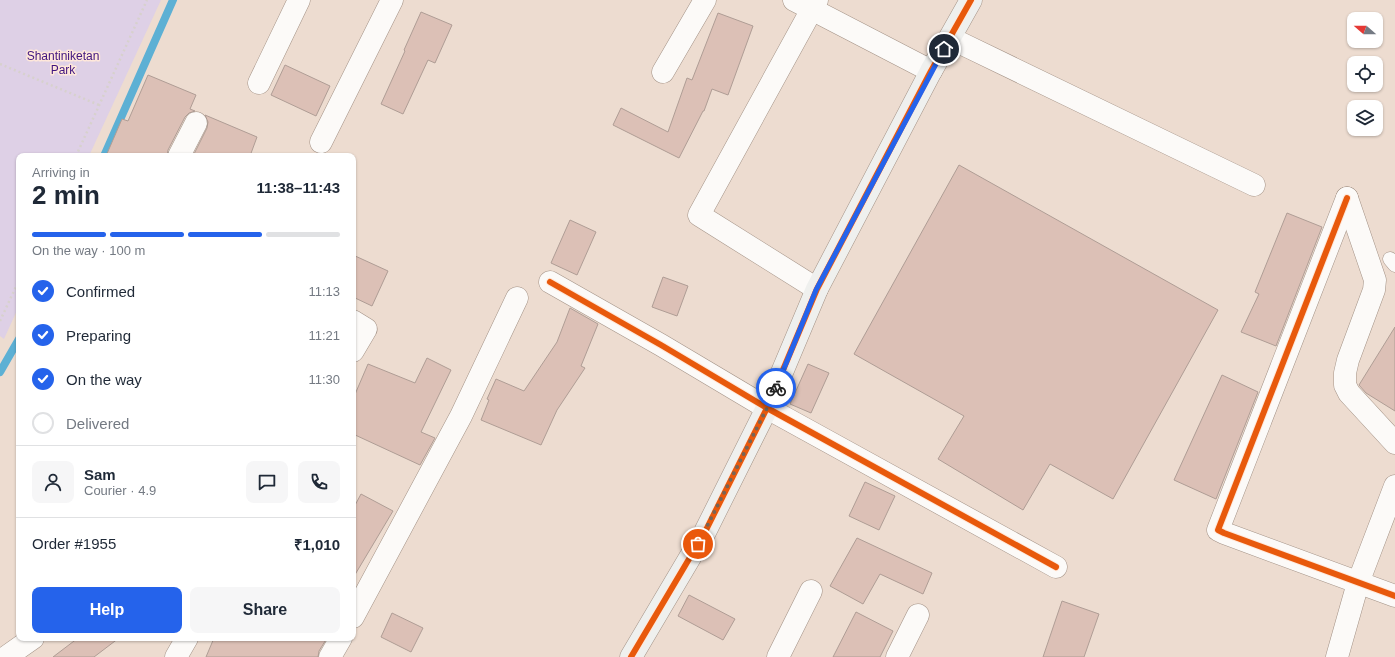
<!DOCTYPE html>
<html lang="en">
<head>
<meta charset="utf-8">
<style>
	body { margin:0; font-family:Arial,sans-serif; background:#f6f6f7; color:#1f2937; height:100vh; display:flex; flex-direction:column; font-size:15px; white-space:nowrap }
	* { box-sizing:border-box; margin:0 }
	p { font-size:13px; color:#747a83 }
	.icon { flex:none; width:22px; height:22px; fill:none; stroke:currentColor; stroke-width:2; stroke-linecap:round; stroke-linejoin:round }
	.map { position:relative; flex:1; overflow:hidden }
	.side { position:absolute; left:16px; top:153px; width:340px; height:488px; display:flex; flex-direction:column; background:#fff; border-radius:8px; box-shadow:0 1px 3px #0004 }
	.side>* { flex:none }
	.needle { width:26px; rotate:290deg }
	.fabs { position:absolute; left:1347px; top:12px; display:grid; gap:8px }
	.fabs a { display:grid; place-items:center; width:36px; height:36px; border-radius:8px; background:#fff; box-shadow:0 1px 3px #0004; font-size:20px }
	.pin { position:absolute; display:grid; place-items:center; width:34px; height:34px; color:#fff; margin:-17px; border:2px solid #fff; border-radius:50%; box-shadow:0 1px 4px #0007 }
	.courier { position:absolute; display:grid; place-items:center; width:40px; height:40px; margin:-20px; border:3px solid #2563eb; border-radius:50%; background:#fff; color:#222; box-shadow:0 1px 5px #0007 }
	.head em { font-style:normal; font-weight:700 }
	.head div { display:flex; flex-direction:column-reverse }
	.head { display:flex; align-items:center; justify-content:space-between; height:68px; padding:0 16px }
	h1 { font-size:26px; font-weight:700; line-height:30px }
	.bar { display:grid; grid-template-columns:repeat(4,1fr); gap:6px 4px; align-content:center; height:48px; padding:0 16px }
	.bar i { height:5px; border-radius:3px; background:#e0e1e3 }
	.bar .on { background:#2563eb }
	.bar p { grid-column:span 4 }
	.line { display:flex; align-items:center; gap:10px; padding:0 16px; border-top:1px solid #e0e1e3 }
	.line div { flex:1 }
	.round { display:grid; place-items:center; flex:none; width:42px; height:42px; border-radius:8px; background:#f6f6f7 }
	ol { padding:0 16px; list-style:none }
	li { display:flex; align-items:center; gap:12px; height:44px }
	li p { margin-inline-start:auto }
	li .icon { padding:4px; border-radius:50%; background:#2563eb; color:#fff; stroke-width:4 }
	li:last-child { color:#747a83 }
	li i { width:22px; height:22px; border:2px solid #e0e1e3; border-radius:50% }
	.action { display:flex; gap:8px; margin-top:auto; padding:8px 16px }
	.action a { flex:1; height:46px; border-radius:8px; background:#2563eb; color:#fff; font-size:16px; font-weight:700; line-height:46px; text-align:center }
	.action a+a { background:#f6f6f7; color:#1f2937 }
	.map>svg:first-child { display:block }
</style>
</head>
<body>
<div class="map">
<svg width="1395" height="657" viewBox="0 0 1395 657">
	<rect width="100%" height="100%" fill="#eddcd0"/>
	<path fill="#ded0e6" d="M0,0H161L89,156H19V306L4,339L0,336Z"/>
	<g fill="none" stroke-linecap="round" stroke-linejoin="round">
		<g stroke="#5db0d4" stroke-width="8">
			<path d="M104,156L173,0"/>
			<path d="M0,372L19,339"/>
		</g>
	</g>
	<g fill="#dcc0b6" stroke="#af9d95">
		<path d="M421,12L452,25L435,63L428,60L403,114L381,104L405,51L404,50Z"/>
		<path d="M718,13L753,26L728,95L712,89L704,111H703L679,158L613,125L621,108L668,132L687,78L692,80Z"/>
		<path d="M285,65L330,86L316,116L271,95Z"/>
		<path d="M148,75L196,95L190,109L195,111L189,113L185,117L168,150L167,156H106L122,119L128,121Z"/>
		<path d="M205,115L257,137L250,156H193L207,128L208,122Z"/>
		<path d="M959,165L1218,310L1113,499L1050,464L1023,510L938,459L964,416L854,354Z"/>
		<path d="M1287,213L1322,227L1276,346L1241,332L1259,294L1255,292Z"/>
		<path d="M570,220L596,232L577,275L551,263Z"/>
		<path d="M353,255L388,271L372,306L353,297Z"/>
		<path d="M663,277L688,286L677,316L652,307Z"/>
		<path d="M570,308L598,324L581,366L585,368L557,410L541,445L481,420L489,400L487,399L496,379L524,391L557,342Z"/>
		<path d="M1395,327V411L1366,393L1359,385Z"/>
		<path d="M427,358L451,370L421,432L435,438L420,465L353,434V399L368,364L415,383Z"/>
		<path d="M808,364L829,373L811,413L790,404Z"/>
		<path d="M1222,375L1258,392L1216,499L1174,480Z"/>
		<path d="M865,482L895,496L879,530L849,516Z"/>
		<path d="M361,494L393,511L353,578V509Z"/>
		<path d="M857,538L932,573L923,594L880,574L863,604L830,586Z"/>
		<path d="M689,595L735,619L723,640L678,616Z"/>
		<path d="M1062,601L1099,614L1084,657H1043Z"/>
		<path d="M856,612L893,631L880,657H833Z"/>
		<path d="M392,613L423,628L411,652L381,637Z"/>
		<path d="M78,638H119L94,657H53Z"/>
		<path d="M214,638H327L319,651L318,657H206Z"/>
	</g>
	<g fill="none" stroke-linecap="round" stroke-linejoin="round">
		<defs>
			<path id="lane" d="M1390,259L1395,265"/>
			<g id="street">
				<path d="M794,0L931,71"/>
				<path d="M950,38L1254,185"/>
				<path d="M663,72L705,0"/>
				<path d="M259,83L299,0"/>
				<path d="M321,142L392,0"/>
				<path d="M179,156L196,123"/>
				<path d="M1347,198L1218,530L1224,533L1395,596"/>
				<path d="M1347,198L1375,280L1374,290L1348,360L1345,373V385L1349,393L1395,443"/>
				<path d="M550,282L661,345L767,408L1056,567"/>
				<path d="M817,289L699,215L817,0"/>
				<path d="M353,321L366,329L353,351"/>
				<path d="M353,617L461,416L517,298"/>
				<path d="M6,657L33,638"/>
				<path d="M176,657L187,638"/>
				<path d="M330,657L341,638"/>
				<path d="M778,657L811,591"/>
				<path d="M897,657L918,615"/>
				<path d="M1337,657L1358,583L1395,486"/>
			</g>
			<path id="secondary" d="M631,657L705,532L767,408L817,289L931,71L971,0"/>
		</defs>
		<use href="#lane" stroke="#a39286" stroke-width="15"/>
		<use href="#street" stroke="#a39286" stroke-width="23"/>
		<use href="#secondary" stroke="#a39286" stroke-width="23"/>
		<g stroke="#d7d1cd" stroke-width="2.5" stroke-dasharray="2 3" stroke-linecap="butt">
			<path d="M0,64L99,105"/>
			<path d="M76,156L147,0"/>
			<path d="M0,321L19,280"/>
		</g>
		<use href="#lane" stroke="#fcfaf8" stroke-width="14"/>
		<use href="#street" stroke="#fcfaf8" stroke-width="22"/>
		<use href="#secondary" stroke="#eff0ee" stroke-width="22"/>
		<defs>
			<g id="cycleway">
				<path d="M1347,198L1218,530L1224,533L1395,596"/>
				<path d="M550,282L661,345L767,408L1056,567"/>
				<path d="M631,657L705,532L767,408L817,289L931,71L971,0"/>
			</g>
		</defs>
		<use href="#cycleway" stroke="#ffe8da" stroke-width="8"/>
		<use href="#cycleway" stroke="#e8590c" stroke-width="6"/>
	</g>
	<g fill="none" stroke-linecap="round" stroke-linejoin="round">
		<path stroke="#776456" stroke-width="4" stroke-dasharray="0 7.2" d="M698,544L767,408L776,388"/>
		<path stroke="#2563eb" stroke-width="5" d="M776,388L816,290L944,49"/>
	</g>
	<g text-anchor="middle" stroke-width="3" stroke-linejoin="round" paint-order="stroke">
		<g font-size="12" fill="#40147f" stroke="#ffe8da">
			<text x="63" y="60">Shantiniketan<tspan x="63" dy="14">Park</tspan></text>
		</g>
	</g>
</svg>
<div class="fabs">
<a><svg class="needle" viewBox="-14 -14 28 28"><path d="M0-13l5 13h-10z" fill="#e53935"/><path d="M0 13l5-13h-10z" fill="#747a83"/></svg></a>
<a><svg class="icon" aria-label="locate" viewBox="0 0 24 24"><circle cx="12" cy="12" r="6"/><path d="M12 2v4M12 18v4M2 12h4M18 12h4"/></svg></a>
<a><svg class="icon" aria-label="layers" viewBox="0 0 24 24"><path d="M12 4l9 5-9 5-9-5zM3 14l9 5 9-5"/></svg></a>
</div>
<div class="pin" style="left:698px;top:544px;background:#ea580c"><svg class="icon" aria-label="bag" viewBox="0 0 24 24"><path d="M5 8h14l-1 12H6zM9 8a3 3 0 0 1 6 0"/></svg></div>
<div class="pin" style="left:944px;top:49px;background:#1f2937"><svg class="icon" aria-label="home" viewBox="0 0 24 24"><path d="M3 11l9-7 9 7M6 9v11h12V9"/></svg></div>
<div class="courier" style="left:776px;top:388px"><svg class="icon" aria-label="bike" viewBox="0 0 24 24"><circle cx="6" cy="16" r="4"/><circle cx="18" cy="16" r="4"/><path d="M6 16l4-8h5l3 8M10 8l3 8H6M13 5h3"/></svg></div>
<section class="side">
<div class="head"><div><h1>2 min</h1><p>Arriving in</p></div><em>11:38–11:43</em></div>
<div class="bar"><i class="on"></i><i class="on"></i><i class="on"></i><i></i><p>On the way · 100 m</p></div>
<ol>
<li><svg class="icon" aria-label="check" viewBox="0 0 24 24"><path d="M5 12l5 5 9-10"/></svg>Confirmed<p>11:13</p></li>
<li><svg class="icon" aria-label="check" viewBox="0 0 24 24"><path d="M5 12l5 5 9-10"/></svg>Preparing<p>11:21</p></li>
<li><svg class="icon" aria-label="check" viewBox="0 0 24 24"><path d="M5 12l5 5 9-10"/></svg>On the way<p>11:30</p></li>
<li><i></i>Delivered</li>
</ol>
<div class="line" style="height:72px"><a class="round"><svg class="icon" aria-label="person" viewBox="0 0 24 24"><circle cx="12" cy="8" r="4"/><path d="M4 21q1-7 8-7t8 7"/></svg></a><div><b>Sam</b><p>Courier · 4.9</p></div><a class="round"><svg class="icon" aria-label="chat" viewBox="0 0 24 24"><path d="M4 5h16v11H9l-5 4z"/></svg></a><a class="round"><svg class="icon" aria-label="phone" viewBox="0 0 24 24"><path d="M5 4h4l2 5-3 2q2 4 5 5l2-3 5 2v4C11 20 4 13 5 4z"/></svg></a></div>
<div class="line" style="height:52px"><div>Order #1955</div><b>₹1,010</b></div>
<div class="action"><a>Help</a><a>Share</a></div>
</section>
</div>
</body>
</html>
